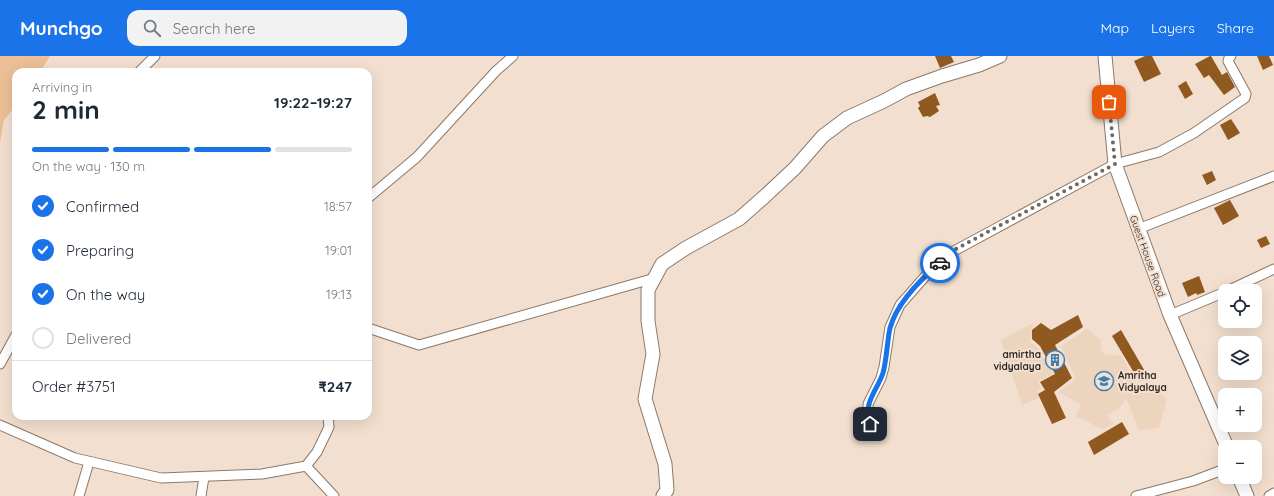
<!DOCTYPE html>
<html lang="en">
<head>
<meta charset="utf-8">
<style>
	body { margin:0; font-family:Quicksand,sans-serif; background:#f2f2f3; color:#1f2937; height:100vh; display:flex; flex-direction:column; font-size:15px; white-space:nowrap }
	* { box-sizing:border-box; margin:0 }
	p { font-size:13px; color:#747a83 }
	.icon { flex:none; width:22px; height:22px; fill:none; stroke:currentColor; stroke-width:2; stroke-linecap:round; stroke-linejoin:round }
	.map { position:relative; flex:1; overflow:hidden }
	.panel { position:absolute; left:12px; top:12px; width:360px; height:352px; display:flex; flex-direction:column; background:#fff; border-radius:12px; box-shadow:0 4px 16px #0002 }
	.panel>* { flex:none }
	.tools { position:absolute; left:1218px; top:228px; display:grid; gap:8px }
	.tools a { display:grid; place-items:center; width:44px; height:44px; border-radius:8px; background:#fff; box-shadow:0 4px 16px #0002; font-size:20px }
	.pin { position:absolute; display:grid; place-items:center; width:34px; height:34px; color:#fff; margin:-17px; border-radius:8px; box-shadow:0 2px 6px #0006 }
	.courier { position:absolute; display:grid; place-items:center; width:40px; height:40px; margin:-20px; border:3px solid #1a73e8; border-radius:50%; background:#fff; color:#222; box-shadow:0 1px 5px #0007 }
	.summary em { font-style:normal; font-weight:800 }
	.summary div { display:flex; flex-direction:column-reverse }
	.summary { display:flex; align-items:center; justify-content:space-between; height:68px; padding:0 20px }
	h1 { font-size:26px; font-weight:800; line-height:30px }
	.bar { display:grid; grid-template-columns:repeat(4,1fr); gap:6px 4px; align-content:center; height:48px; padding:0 20px }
	.bar i { height:5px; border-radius:3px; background:#e0e1e3 }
	.bar .current { background:#1a73e8 }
	.bar p { grid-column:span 4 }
	.line { display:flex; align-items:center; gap:10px; padding:0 20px; border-top:1px solid #e0e1e3 }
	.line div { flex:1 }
	ol { padding:0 20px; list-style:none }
	li { display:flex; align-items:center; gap:12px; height:44px }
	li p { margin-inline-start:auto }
	li .icon { padding:4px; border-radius:50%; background:#1a73e8; color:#fff; stroke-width:4 }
	li:last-child { color:#747a83 }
	li i { width:22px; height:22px; border:2px solid #e0e1e3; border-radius:50% }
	header { display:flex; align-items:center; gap:24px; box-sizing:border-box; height:56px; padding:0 20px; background:#1a73e8; color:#fff }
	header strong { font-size:19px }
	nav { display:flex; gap:22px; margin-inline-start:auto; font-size:14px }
	.search { width:280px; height:36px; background:#f2f2f3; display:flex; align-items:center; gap:10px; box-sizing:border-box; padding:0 14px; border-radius:12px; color:#747a83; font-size:15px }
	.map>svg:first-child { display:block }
</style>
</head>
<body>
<header>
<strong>Munchgo</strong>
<div class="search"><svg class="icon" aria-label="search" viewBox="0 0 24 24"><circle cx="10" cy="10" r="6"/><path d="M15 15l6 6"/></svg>Search here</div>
<nav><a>Map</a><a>Layers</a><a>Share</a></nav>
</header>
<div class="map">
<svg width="1274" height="440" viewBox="0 0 1274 440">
	<rect width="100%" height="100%" fill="#f2dfcf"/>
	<g fill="#ecd4be">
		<path d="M1033,267L1030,285L1038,292L1053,318L1038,325L1041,332L1037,336L1039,342L1022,349L1001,284Z"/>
		<path d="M1087,273L1101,284L1100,293L1104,298L1122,300L1136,328L1145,327L1167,343L1159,372L1139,374L1126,342L1120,352L1107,359L1114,368L1102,373L1076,360L1081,349L1059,336L1076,323L1061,290Z"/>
	</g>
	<path fill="#edbf96" d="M0,0H50L40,16H16V49L4,64L0,86Z"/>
	<g fill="#8f591f">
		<path d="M935,0H951L954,6L940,12Z"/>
		<path d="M1145,0H1152L1161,18L1144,26L1134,5Z"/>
		<path d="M1210,0H1211L1222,19L1227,16L1235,31L1224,39L1209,19L1204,22L1195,8Z"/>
		<path d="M1257,0H1269L1273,9L1263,14Z"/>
		<path d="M1186,25L1193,38L1185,43L1178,30Z"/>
		<path d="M935,37L940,49L936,50L939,55L930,61L927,60L923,61L918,52L920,50L918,46Z"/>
		<path d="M1231,63L1240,77L1228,84L1220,69Z"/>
		<path d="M1212,115L1216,124L1207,129L1202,119Z"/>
		<path d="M1230,144L1239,160L1223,169L1214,152Z"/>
		<path d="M1266,180L1270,188L1261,192L1257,184Z"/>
		<path d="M1199,220L1205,236L1197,239L1196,237L1188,241L1182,227Z"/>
		<path d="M1078,259L1083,271L1055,289L1072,322L1054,336L1066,362L1052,368L1038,338L1045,334L1040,326L1055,318L1040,290L1032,283V274L1041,267L1051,274Z"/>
		<path d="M1121,274L1150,324L1139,325L1112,280Z"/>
		<path d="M1122,366L1129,378L1094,399L1088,386Z"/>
	</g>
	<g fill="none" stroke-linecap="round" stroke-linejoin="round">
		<defs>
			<g id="minor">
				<path d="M139,16L155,0"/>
				<path d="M368,142L417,101L496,15L513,0"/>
				<path d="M1138,173L1274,120"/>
				<path d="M1227,235L1274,213"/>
				<path d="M1170,259L1225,236"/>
				<path d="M368,272L419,289L655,222"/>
				<path d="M0,308L16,279"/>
				<path d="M870,368L868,361V348L881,322L884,311L890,271L900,249L929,216L954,195L1115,108L1159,96L1194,77L1242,44L1245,42L1246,38L1228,5L1229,2L1231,0"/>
				<path d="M0,369L75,402L161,422L262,418L306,410L317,396L329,371L328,360"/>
				<path d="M306,410L334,440"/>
				<path d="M79,440L89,406"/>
				<path d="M201,440L204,421"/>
				<path d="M1136,440L1193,425L1225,413"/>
				<path d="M1269,440L1274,437"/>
			</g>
			<g id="secondary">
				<path d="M1105,0L1115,108L1170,259L1227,391"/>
				<path d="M1239,421L1247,440"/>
				<path d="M663,440L667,434L665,408L645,343L653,298L648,265V234L662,208L686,192L739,163L764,141L795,112L823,80L847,62L884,45L906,33L942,20L979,9L1000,0"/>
			</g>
		</defs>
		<use href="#minor" stroke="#8a796b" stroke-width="11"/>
		<use href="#secondary" stroke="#8a796b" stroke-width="15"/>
		<use href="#minor" stroke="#fff" stroke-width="9"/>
		<use href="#secondary" stroke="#fff" stroke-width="13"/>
	</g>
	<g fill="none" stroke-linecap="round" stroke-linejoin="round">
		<path stroke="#73685f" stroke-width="4" stroke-dasharray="0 7.2" d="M940,207L954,194L1115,108L1109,46"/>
		<path stroke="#1a73e8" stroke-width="5" d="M870,368C863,346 876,337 883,317C887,302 887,286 890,272C897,247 921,223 940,207"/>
	</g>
	<defs>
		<symbol id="building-ring" viewBox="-11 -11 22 22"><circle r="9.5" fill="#f2dfcf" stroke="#3980b5" stroke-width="1.5"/><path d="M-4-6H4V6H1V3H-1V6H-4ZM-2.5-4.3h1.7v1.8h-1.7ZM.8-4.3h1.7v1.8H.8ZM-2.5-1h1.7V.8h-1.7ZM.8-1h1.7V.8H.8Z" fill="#3980b5"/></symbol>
		<symbol id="school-ring" viewBox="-11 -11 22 22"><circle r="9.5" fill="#f2dfcf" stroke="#3980b5" stroke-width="1.5"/><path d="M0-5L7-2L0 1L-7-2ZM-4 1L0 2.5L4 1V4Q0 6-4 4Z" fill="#3980b5"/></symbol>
	</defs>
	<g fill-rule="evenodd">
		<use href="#building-ring" x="1044" y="293" width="22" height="22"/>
		<use href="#school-ring" x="1093" y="314" width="22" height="22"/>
	</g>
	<g text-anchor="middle" stroke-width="4" stroke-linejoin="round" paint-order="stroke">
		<g font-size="10" fill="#2e2822" stroke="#f2dfcf">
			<text transform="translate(1148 200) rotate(70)" y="4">Guest House Road</text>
		</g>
		<g font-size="10" font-weight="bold" fill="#2e2822" stroke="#f2dfcf" text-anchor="end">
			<text x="1041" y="302">amirtha<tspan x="1041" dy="12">vidyalaya</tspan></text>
			<text x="1118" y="323" text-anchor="start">Amritha<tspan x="1118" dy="12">Vidyalaya</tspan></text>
		</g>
	</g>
</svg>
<div class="tools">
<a><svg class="icon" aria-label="locate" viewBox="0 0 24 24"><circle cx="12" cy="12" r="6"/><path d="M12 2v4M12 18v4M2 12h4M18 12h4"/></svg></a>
<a><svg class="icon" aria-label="layers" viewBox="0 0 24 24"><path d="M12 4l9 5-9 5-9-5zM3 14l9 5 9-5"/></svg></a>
<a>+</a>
<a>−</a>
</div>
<div class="pin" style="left:1109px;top:46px;background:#ea580c"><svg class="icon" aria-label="bag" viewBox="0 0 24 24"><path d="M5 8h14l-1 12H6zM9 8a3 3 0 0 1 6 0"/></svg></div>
<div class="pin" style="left:870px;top:368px;background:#1f2937"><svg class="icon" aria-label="home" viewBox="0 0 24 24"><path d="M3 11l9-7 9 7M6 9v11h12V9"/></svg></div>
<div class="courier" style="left:940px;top:207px"><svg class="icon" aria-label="car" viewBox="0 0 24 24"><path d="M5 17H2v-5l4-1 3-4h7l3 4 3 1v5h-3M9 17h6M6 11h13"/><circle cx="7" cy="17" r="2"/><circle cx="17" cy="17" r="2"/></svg></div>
<section class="panel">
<div class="summary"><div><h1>2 min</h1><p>Arriving in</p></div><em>19:22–19:27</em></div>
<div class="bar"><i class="current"></i><i class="current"></i><i class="current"></i><i></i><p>On the way · 130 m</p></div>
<ol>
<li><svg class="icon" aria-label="check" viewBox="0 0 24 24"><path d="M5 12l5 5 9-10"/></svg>Confirmed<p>18:57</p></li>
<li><svg class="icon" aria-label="check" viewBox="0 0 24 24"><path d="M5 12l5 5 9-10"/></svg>Preparing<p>19:01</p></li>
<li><svg class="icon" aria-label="check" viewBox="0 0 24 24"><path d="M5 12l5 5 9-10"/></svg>On the way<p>19:13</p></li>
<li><i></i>Delivered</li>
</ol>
<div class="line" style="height:52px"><div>Order #3751</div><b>₹247</b></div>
</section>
</div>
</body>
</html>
